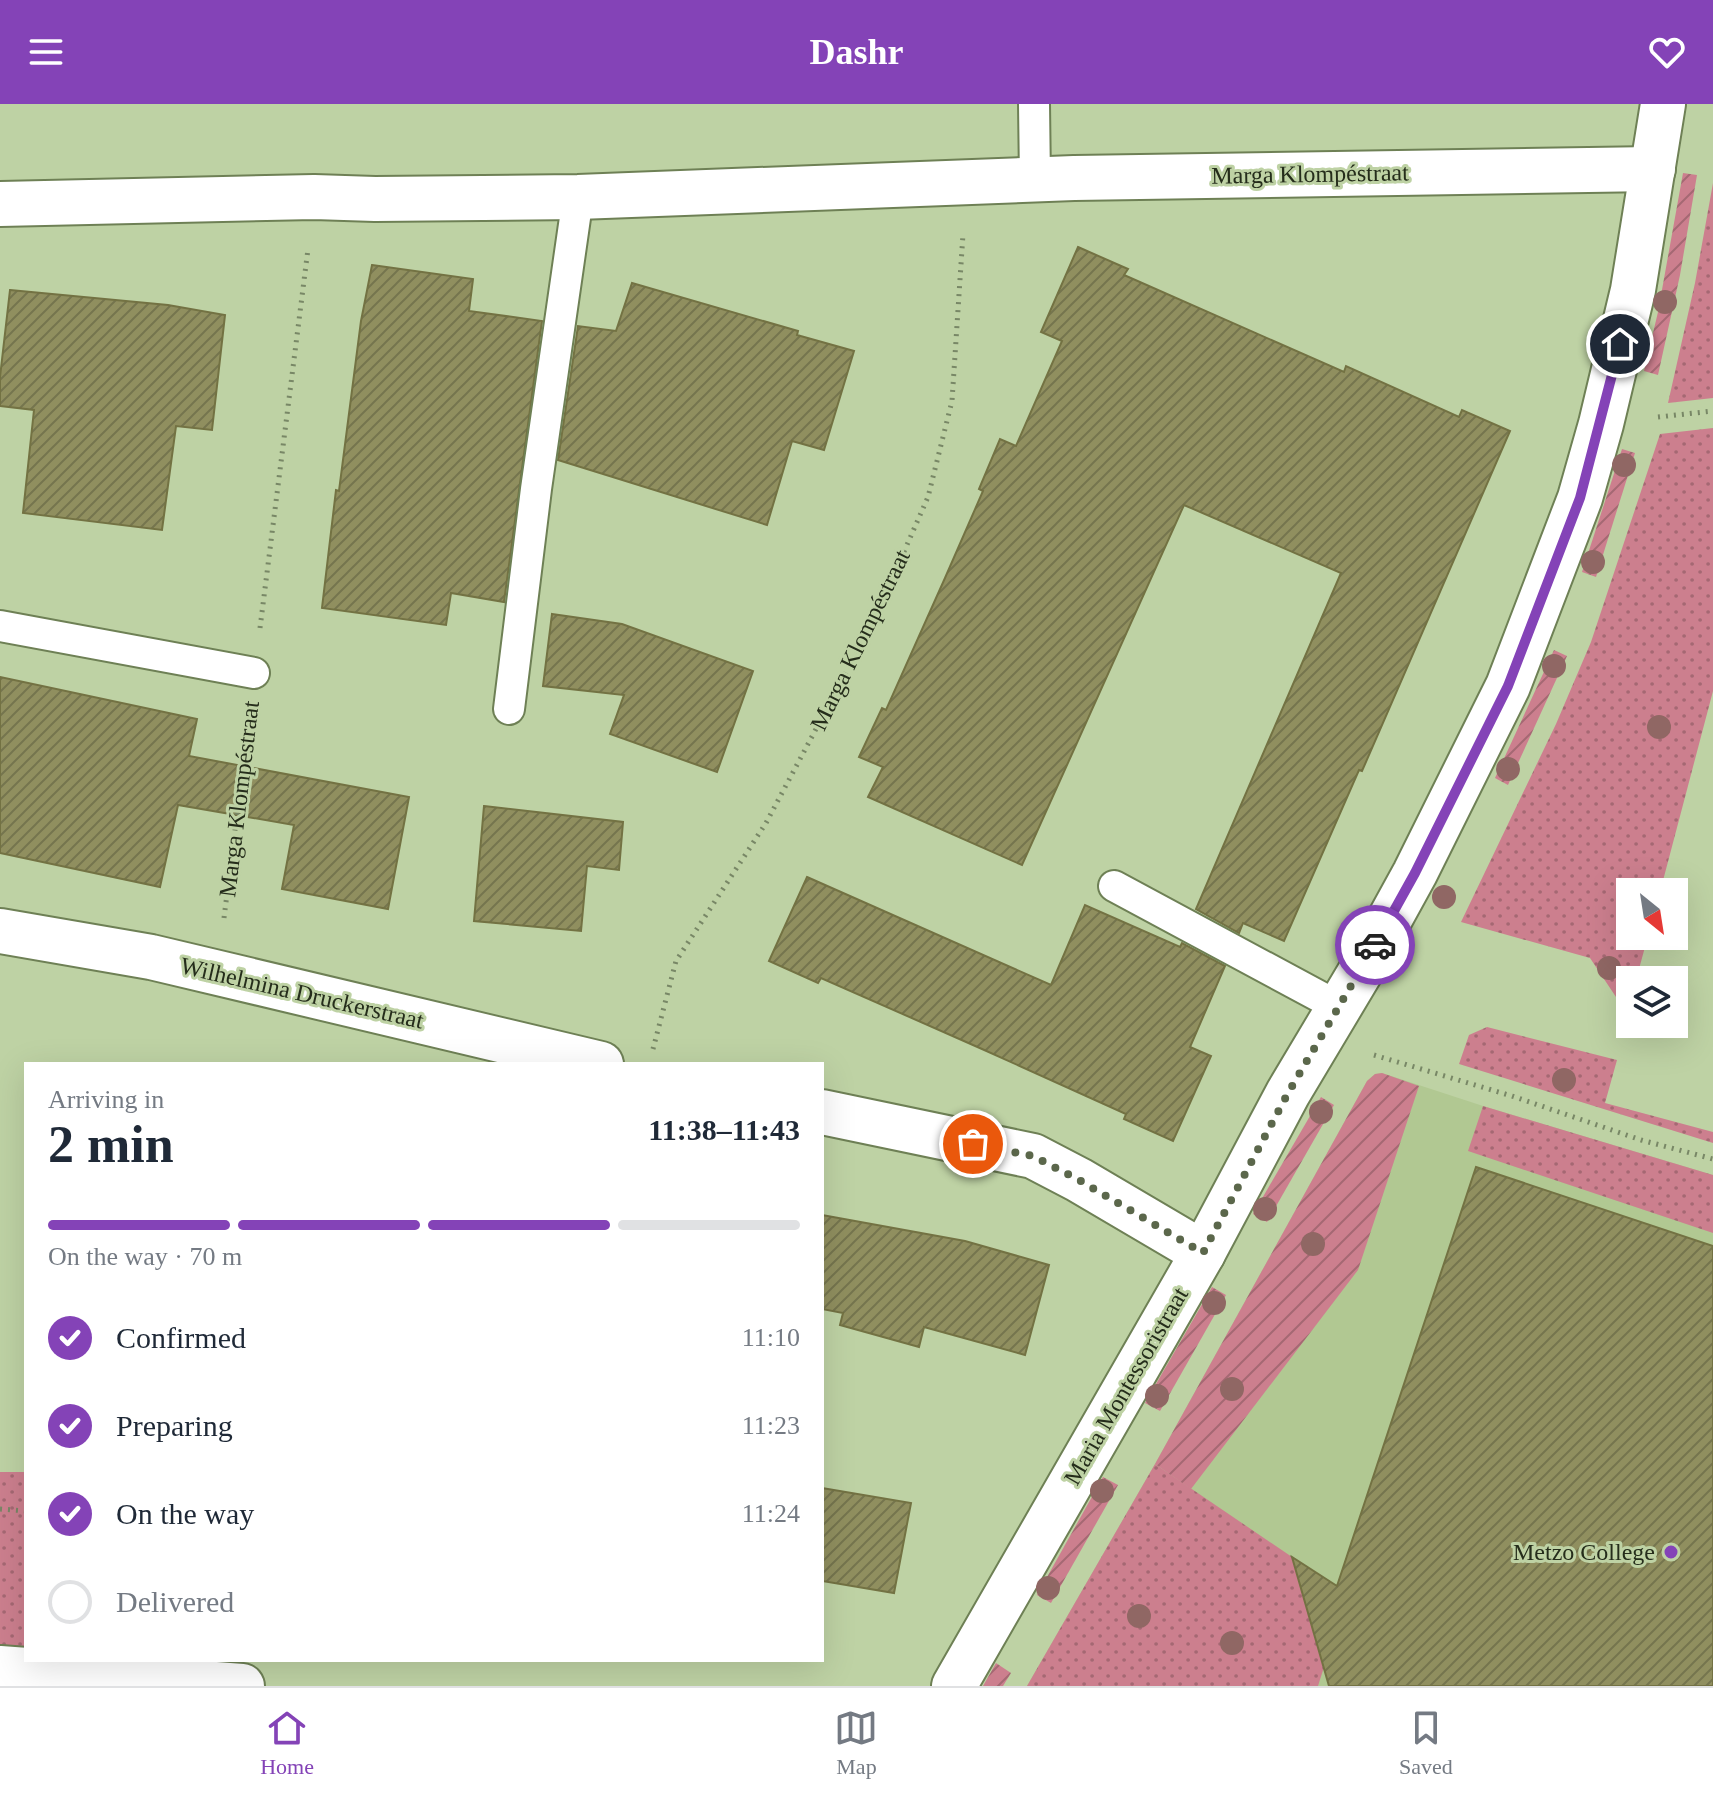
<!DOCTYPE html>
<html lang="en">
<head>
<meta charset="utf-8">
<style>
	body { margin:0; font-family:Georgia,serif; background:#f2f2f3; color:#1f2937; height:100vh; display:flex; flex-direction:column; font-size:30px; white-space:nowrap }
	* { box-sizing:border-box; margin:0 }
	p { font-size:26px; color:#747a83 }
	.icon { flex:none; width:44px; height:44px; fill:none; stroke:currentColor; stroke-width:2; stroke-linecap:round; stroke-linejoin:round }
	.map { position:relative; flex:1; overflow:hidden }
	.panel { position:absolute; left:24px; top:958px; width:800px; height:600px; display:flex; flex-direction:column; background:#fff; border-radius:0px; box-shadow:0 8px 32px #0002 }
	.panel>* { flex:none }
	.needle { width:52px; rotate:150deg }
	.tools { position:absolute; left:1616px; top:774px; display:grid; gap:16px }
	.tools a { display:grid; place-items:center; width:72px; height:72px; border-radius:0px; background:#fff; box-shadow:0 8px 32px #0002; font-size:40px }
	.pin { position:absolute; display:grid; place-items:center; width:68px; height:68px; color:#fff; margin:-34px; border:4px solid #fff; border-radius:50%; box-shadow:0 2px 8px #0007 }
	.courier { position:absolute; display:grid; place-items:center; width:80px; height:80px; margin:-40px; border:6px solid #8443b7; border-radius:50%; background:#fff; color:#222; box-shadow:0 2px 10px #0007 }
	.summary em { font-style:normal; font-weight:700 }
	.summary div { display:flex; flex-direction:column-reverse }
	.summary { display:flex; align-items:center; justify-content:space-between; height:136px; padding:0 24px }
	h1 { font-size:52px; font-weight:700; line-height:60px }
	.bar { display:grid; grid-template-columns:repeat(4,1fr); gap:12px 8px; align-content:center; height:96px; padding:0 24px }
	.bar i { height:10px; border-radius:6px; background:#e0e1e3 }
	.bar .current { background:#8443b7 }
	.bar p { grid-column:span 4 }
	ol { padding:0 24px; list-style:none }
	li { display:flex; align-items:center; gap:24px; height:88px }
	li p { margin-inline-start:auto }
	li .icon { padding:8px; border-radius:50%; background:#8443b7; color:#fff; stroke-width:4 }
	li:last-child { color:#747a83 }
	li i { width:44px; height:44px; border:4px solid #e0e1e3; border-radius:50% }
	header { display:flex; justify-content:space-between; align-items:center; height:104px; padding:0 24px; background:#8443b7; color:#fff; font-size:36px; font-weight:700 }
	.dock { display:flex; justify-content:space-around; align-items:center; height:112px; border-top:2px solid #e0e1e3; background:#fff; font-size:22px; color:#747a83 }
	.dock a { display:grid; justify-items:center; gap:4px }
	.dock .current { color:#8443b7 }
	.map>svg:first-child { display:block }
</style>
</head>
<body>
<header><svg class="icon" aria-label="menu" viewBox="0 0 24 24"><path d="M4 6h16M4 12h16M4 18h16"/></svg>Dashr<svg class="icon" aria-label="heart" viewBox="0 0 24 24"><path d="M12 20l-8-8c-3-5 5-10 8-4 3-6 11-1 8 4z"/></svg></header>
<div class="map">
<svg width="1713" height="1582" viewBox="0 0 1713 1582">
	<defs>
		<pattern id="grass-dots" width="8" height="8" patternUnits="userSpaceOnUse" patternTransform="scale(2)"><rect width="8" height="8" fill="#cc7f8e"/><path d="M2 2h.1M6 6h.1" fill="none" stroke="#a56873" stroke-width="1.8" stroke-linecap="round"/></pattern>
		<pattern id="garden-furrows" width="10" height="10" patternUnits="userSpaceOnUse" patternTransform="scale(2)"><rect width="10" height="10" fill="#cc7f8e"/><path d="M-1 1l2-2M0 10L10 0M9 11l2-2" fill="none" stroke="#a56873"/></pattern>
		<pattern id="building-hatch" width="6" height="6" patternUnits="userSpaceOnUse" patternTransform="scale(2)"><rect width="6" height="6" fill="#908f5f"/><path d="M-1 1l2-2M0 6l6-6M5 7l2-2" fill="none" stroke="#75754e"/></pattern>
	</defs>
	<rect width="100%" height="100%" fill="#bed2a4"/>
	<path fill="#b1c892" d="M1382,969L1483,1002L1713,1071V1582H1027L1155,1360L1367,977L1375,970Z"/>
	<g fill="url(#grass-dots)">
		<path d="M1713,79V294L1668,299L1695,179Z"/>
		<path d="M1713,324V587L1660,788H1630V832H1648L1636,876H1630L1629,905L1622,902L1590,854L1461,818L1556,620L1591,538L1660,330Z"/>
		<path d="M1487,923L1617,956L1605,999L1713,1028V1039L1459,960L1469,931Z"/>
		<path d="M1483,1002L1713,1071V1129L1468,1047Z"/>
		<path d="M1155,1360L1292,1453L1324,1563L1318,1582H1027Z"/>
		<path d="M0,1368H26V1544L0,1543Z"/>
	</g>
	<g fill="url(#garden-furrows)">
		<path d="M1683,69L1697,71L1680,171L1658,271L1644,267L1658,208Z"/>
		<path d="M1622,345L1635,349L1596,473L1582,468Z"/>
		<path d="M1554,546L1567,552L1508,681L1495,674Z"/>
		<path d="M1382,969L1419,982L1358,1166L1191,1385L1155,1360L1367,977L1375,970Z"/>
		<path d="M1321,993L1334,1001L1267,1118L1253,1110Z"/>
		<path d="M1212,1183L1226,1191L1160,1307L1145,1299Z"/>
		<path d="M1103,1373L1118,1381L1051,1499L1037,1491Z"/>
		<path d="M996,1559L1011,1569L1003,1582H983Z"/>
	</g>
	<g fill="url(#building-hatch)" stroke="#737243" stroke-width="2">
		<path d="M1078,143L1128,165L1124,171L1344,268L1346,262L1459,313L1462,306L1510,327L1362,667L1359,666L1284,837L1243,819L1239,829L1196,805L1341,469L1184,401L1022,761L868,693L883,663L859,653L882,604L886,606L945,474L983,387L979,385L1000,335L1016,342L1062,237L1041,228Z"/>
		<path d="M372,161L473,175L469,207L542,217L504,498L451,489L446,521L322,504L336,386L339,387L361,217Z"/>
		<path d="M632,179L798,227L797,231L854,247L824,346L792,337L767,421L558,356L578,222L616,227Z"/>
		<path d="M10,186L168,201L225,211L212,326L176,322L162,426L23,409L34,306L0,302V273Z"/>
		<path d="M552,510L622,520L753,567L717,668L610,630L624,591L543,582Z"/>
		<path d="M0,573L197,615L189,652L409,693L388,805L282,785L294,721L178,701L160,783L0,749Z"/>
		<path d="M484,702L623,718L619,766L587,762L581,827L474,817Z"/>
		<path d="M807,773L1051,881L1085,801L1180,843L1182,839L1225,862L1190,943L1211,952L1173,1037L1124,1015L1126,1010L982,945L821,874L818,879L769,857Z"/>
		<path d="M1476,1063L1713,1142V1582H1329L1292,1453L1337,1482Z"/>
		<path d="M822,1111L965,1137L1049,1161L1025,1251L924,1223L919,1243L840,1221L843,1209L822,1205Z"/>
		<path d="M822,1384L911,1399L894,1489L822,1477Z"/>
	</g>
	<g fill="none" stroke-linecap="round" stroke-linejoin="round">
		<defs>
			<g id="service">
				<path d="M1034,0L1035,76"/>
				<path d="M0,522L254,569"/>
				<path d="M509,605L536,385L578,93"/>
				<path d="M1114,782L1339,903"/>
			</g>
			<g id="minor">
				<path d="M0,100L314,93L375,95L578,93L1074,74L1653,65"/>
				<path d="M0,827L151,853L601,960"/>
				<path d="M822,1008L1033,1052L1079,1076L1203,1149"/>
				<path d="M0,1564L242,1582"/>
				<path d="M954,1582L1203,1149L1288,989L1365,860L1415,769L1508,582L1580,394L1601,320L1633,186L1663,0"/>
			</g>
		</defs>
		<use href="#service" stroke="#6e8055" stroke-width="34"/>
		<use href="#minor" stroke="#6e8055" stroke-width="48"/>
		<g stroke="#788766" stroke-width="5" stroke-dasharray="2 6" stroke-linecap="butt">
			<path d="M1658,313L1713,307"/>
			<path d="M260,524L308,145"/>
			<path d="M224,814L249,614"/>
			<path d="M653,945L676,857L766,719L874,516L928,393L952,297L963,130"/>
			<path d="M1374,951L1512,992L1641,1036L1713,1055"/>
			<path d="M0,1405L26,1407"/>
		</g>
		<use href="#service" stroke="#fff" stroke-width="30"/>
		<use href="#minor" stroke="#fff" stroke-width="44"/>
	</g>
	<g fill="#906764">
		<circle cx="1665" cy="198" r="12"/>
		<circle cx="1624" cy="361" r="12"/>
		<circle cx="1593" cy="458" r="12"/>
		<circle cx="1554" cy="562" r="12"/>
		<circle cx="1659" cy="623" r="12"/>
		<circle cx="1508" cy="665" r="12"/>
		<circle cx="1444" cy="793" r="12"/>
		<circle cx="1609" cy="864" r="12"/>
		<circle cx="1564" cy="976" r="12"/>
		<circle cx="1321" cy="1008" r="12"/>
		<circle cx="1265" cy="1105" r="12"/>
		<circle cx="1313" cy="1140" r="12"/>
		<circle cx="1214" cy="1199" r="12"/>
		<circle cx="1232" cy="1285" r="12"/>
		<circle cx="1157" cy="1292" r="12"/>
		<circle cx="1102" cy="1387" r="12"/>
		<circle cx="1048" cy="1484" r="12"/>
		<circle cx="1139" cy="1512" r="12"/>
		<circle cx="1232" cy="1539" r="12"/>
	</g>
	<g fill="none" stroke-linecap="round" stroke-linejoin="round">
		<path stroke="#5b674b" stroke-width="8" stroke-dasharray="0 14.4" d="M973,1040L1033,1052L1079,1076L1203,1149L1288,989L1375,841"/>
		<path stroke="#8443b7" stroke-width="10" d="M1375,841L1415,769L1508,582L1580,394L1620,240"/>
	</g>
	<circle fill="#8443b7" stroke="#bed2a4" stroke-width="3" cx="1671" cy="1448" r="8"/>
	<g text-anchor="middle" stroke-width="6" stroke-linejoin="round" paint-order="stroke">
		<g font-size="24" fill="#252d1b" stroke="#bed2a4">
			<text transform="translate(1310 70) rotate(-1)" y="8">Marga Klompéstraat</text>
			<text transform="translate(860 536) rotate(-64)" y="8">Marga Klompéstraat</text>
			<text transform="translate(239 695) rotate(-83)" y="8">Marga Klompéstraat</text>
			<text transform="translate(302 889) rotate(13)" y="8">Wilhelmina Druckerstraat</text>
			<text transform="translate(1126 1282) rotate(-60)" y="8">Maria Montessoristraat</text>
		</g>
		<g font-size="24" fill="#252d1b" stroke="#bed2a4" text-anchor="end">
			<text x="1655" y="1456">Metzo College</text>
		</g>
	</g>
</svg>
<div class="tools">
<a><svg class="needle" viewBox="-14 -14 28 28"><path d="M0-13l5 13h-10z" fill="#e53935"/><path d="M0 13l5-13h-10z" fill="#747a83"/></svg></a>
<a><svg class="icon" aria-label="layers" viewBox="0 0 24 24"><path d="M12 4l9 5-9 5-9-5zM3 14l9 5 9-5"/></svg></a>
</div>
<div class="pin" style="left:973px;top:1040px;background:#ea580c"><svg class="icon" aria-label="bag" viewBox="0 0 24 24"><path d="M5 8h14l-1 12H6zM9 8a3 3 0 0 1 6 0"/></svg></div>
<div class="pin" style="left:1620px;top:240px;background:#1f2937"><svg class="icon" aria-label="home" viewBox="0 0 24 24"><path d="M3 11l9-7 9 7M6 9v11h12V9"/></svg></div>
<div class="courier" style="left:1375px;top:841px"><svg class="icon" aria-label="car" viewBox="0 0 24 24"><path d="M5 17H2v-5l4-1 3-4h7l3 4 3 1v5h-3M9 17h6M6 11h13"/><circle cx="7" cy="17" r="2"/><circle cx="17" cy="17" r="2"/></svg></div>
<section class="panel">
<div class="summary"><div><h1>2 min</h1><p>Arriving in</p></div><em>11:38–11:43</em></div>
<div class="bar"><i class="current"></i><i class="current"></i><i class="current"></i><i></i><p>On the way · 70 m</p></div>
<ol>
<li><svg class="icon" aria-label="check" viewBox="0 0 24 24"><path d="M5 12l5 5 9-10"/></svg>Confirmed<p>11:10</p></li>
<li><svg class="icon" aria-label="check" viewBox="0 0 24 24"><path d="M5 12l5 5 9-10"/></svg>Preparing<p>11:23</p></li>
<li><svg class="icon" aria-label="check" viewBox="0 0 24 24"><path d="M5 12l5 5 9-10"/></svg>On the way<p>11:24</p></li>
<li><i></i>Delivered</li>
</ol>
</section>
</div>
<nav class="dock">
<a class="current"><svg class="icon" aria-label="home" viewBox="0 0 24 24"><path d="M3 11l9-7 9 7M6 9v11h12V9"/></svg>Home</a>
<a><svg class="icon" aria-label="map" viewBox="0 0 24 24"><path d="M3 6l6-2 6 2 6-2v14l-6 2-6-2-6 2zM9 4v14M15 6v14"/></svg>Map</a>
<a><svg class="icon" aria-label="saved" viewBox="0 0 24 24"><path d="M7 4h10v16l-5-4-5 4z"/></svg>Saved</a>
</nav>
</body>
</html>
